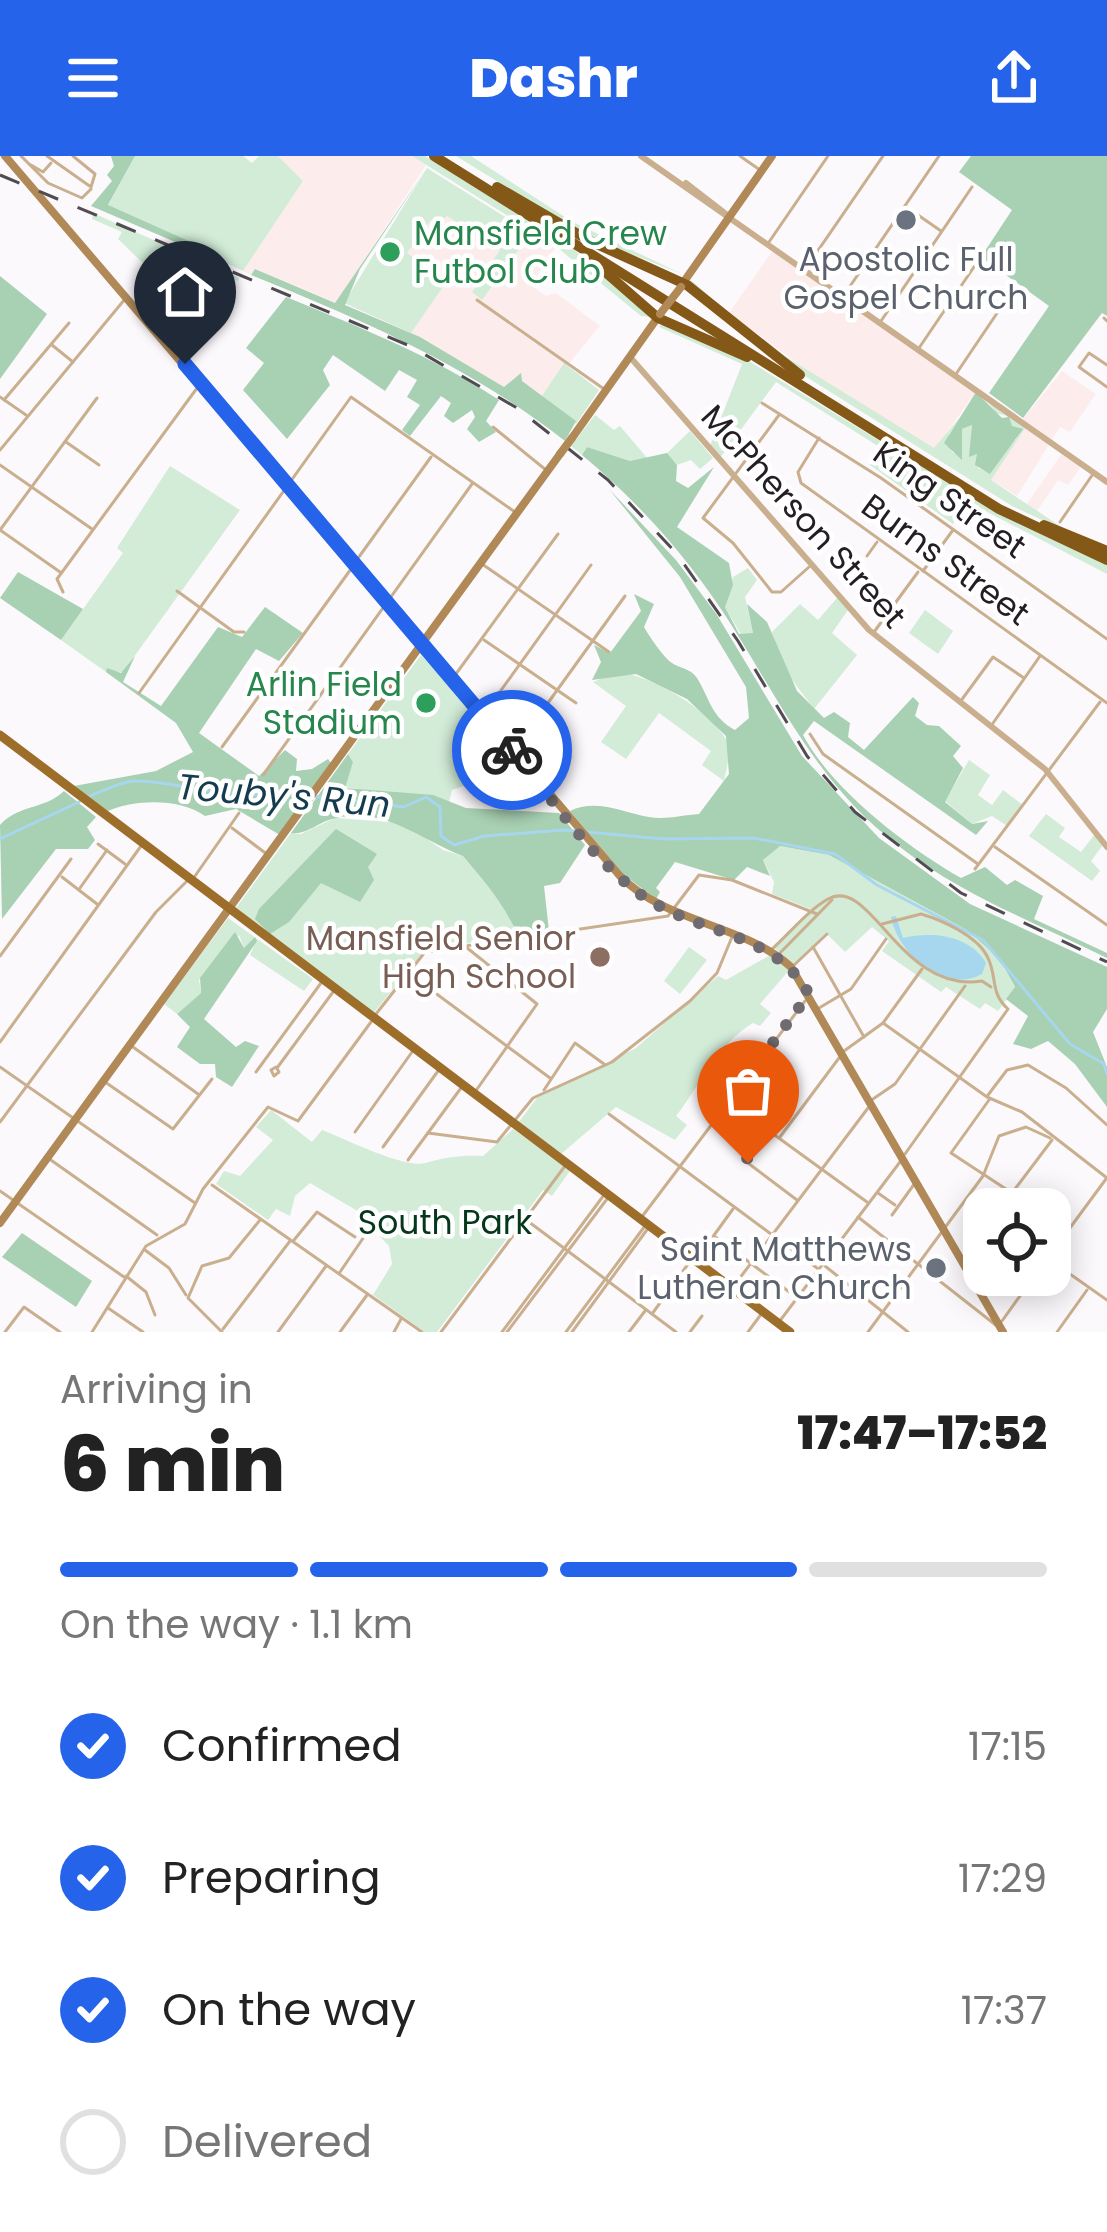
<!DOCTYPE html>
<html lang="en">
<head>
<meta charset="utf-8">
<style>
	body { margin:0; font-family:Poppins,sans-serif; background:#f2f2f2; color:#222; height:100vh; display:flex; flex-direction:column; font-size:45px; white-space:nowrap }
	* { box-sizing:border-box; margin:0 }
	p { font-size:39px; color:#767676 }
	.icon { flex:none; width:66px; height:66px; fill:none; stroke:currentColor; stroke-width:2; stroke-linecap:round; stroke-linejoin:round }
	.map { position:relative; height:1176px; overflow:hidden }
	.sheet { display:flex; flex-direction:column; background:#fff; flex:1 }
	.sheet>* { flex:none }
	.buttons { position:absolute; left:963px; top:1032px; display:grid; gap:24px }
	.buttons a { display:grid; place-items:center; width:108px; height:108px; border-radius:24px; background:#fff; box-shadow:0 6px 30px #0003; font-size:60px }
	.pin { position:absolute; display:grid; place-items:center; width:102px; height:102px; color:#fff; margin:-123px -51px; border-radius:50% 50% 50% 0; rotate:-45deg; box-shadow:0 0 12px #0007 }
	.pin .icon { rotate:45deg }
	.courier { position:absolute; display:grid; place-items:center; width:120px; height:120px; margin:-60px; border:9px solid #2563eb; border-radius:50%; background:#fff; color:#222; box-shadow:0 3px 15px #0007 }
	.head em { font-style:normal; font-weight:800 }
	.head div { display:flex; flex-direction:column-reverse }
	.head { display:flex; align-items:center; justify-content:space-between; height:204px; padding:0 60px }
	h1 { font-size:78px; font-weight:800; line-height:90px }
	.bar { display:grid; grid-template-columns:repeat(4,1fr); gap:18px 12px; align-content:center; height:144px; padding:0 60px }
	.bar i { height:15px; border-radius:9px; background:#e0e0e0 }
	.bar .selected { background:#2563eb }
	.bar p { grid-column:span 4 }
	ol { padding:0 60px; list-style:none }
	li { display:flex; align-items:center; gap:36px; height:132px }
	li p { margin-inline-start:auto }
	li .icon { padding:12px; border-radius:50%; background:#2563eb; color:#fff; stroke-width:4 }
	li:last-child { color:#767676 }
	li i { width:66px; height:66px; border:6px solid #e0e0e0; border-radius:50% }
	header { display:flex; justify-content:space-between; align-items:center; height:156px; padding:0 60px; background:#2563eb; color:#fff; font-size:54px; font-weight:800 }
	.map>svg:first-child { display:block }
</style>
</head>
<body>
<header><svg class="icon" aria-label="menu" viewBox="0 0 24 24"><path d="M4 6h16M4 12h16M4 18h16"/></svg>Dashr<svg class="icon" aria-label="share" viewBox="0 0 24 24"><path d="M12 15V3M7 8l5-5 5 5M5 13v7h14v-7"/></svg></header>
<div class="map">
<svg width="1107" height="1176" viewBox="0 0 1107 1176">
	<rect width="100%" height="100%" fill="#fcf9fd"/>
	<g fill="#fdecec">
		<path d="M278,0H412L426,9L336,147L256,113L251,119L243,115L303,25Z"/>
		<path d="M446,59L501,94L472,136L482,144L531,77L555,92L531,129L546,140L556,137L600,170L542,240L516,221L504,231L411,177L447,125L407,97L431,64Z"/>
		<path d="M773,94L976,236L935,293L809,216L729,157Z"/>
		<path d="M1062,215L1096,238L1070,276L1060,271L1017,340L990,323L1027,270L1022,264Z"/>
		<path d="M1063,296L1082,309L1068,329L1058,324L1037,355L1027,348Z"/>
	</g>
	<g fill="#d2ecd8">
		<path d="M135,0H243L252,7L259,0H278L303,25L243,115L108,50Z"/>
		<path d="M412,0H425L570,90L651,161L641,160L553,88Z"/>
		<path d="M456,0H471L571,65L682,118L586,80Z"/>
		<path d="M427,12L531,77L482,144L472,136L500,94L447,60L438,68L431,64L407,97L447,125L411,177L344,147Z"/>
		<path d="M93,57L239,122L238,125L191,104L182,109L170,99L158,111L149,113L118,83L122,76L92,63Z"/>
		<path d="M691,124L754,181L934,292L962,259L949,278L952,296L960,300L962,273L972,269L970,300L977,298L978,312L988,316L1017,282L1007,260L996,257L987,244L1026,271L991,324L1072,378L1012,350L781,205L690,126Z"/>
		<path d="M662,168L747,204L1010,364L1107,409V418L968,346L953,368L870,309L881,292L776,226L720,302L710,290L742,208L659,171Z"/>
		<path d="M564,207L599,234L576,268L542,240Z"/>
		<path d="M595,259L614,274L620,270L648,303L630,305L587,291L582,299L571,290Z"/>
		<path d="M690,275L713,302L700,313L691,304L677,309L667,297Z"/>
		<path d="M170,310L240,354L123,516H106L61,484L123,397L117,392Z"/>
		<path d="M748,412L757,424L745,441L753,477L743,482L725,451L733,421Z"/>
		<path d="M837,442L848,454L832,477L857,499L814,553L784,513L772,476L800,448L818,464Z"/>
		<path d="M925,454L953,475L938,498L909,477Z"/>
		<path d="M421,499L511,597L495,617L489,612L477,625L452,634L449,646L344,631L353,606L348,598Z"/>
		<path d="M615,517C650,516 717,558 731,592L724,625L702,609L711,595L659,557L626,603L601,586L626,550L593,526Z"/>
		<path d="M969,604L990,619L978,639L992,649L1003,634L1023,649L1007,670L992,660L972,668L945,645Z"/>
		<path d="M1046,658L1065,672L1059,681L1081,696L1095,678L1103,689L1091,705L1100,715L1092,725L1029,680Z"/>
		<path d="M335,662L403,667L443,694L463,700C485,726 503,747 518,779L424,795L372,859L236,752L291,677L301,678Z"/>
		<path d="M779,690L829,699L967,774L999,802L1015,832L998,855L985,847L980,853L946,831L941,836L882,795L889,785L872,771L845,796L826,777L793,808L773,791L813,754L772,738L774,726L763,704Z"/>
		<path d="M228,762L313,823L304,835L250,799L257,783L244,792L239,779L199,824L201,837L177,858L164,848Z"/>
		<path d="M689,791L707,804L680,838L664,825Z"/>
		<path d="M772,798L790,813L760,848L771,857L760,870L753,867C717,888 701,928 676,960L687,969L675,984L616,951L561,998L518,967L537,942L636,892L718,820L726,824Z"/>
		<path d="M271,954L312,986L322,974C343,982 405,1013 425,1007C447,1001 460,999 483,1000L513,973L570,1015L552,1040L543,1034L437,1176H425L373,1139L392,1108L389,1090L373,1073L376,1066L310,1027L295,1040L290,1060L276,1053L268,1064L216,1028L224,1015L240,1020L273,984L256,971Z"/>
	</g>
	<g fill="#a8d0b2">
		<path d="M111,0H135L108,49L202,91L201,97L91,50L112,25L107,19L114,10Z"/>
		<path d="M971,0H1107V160L1102,157L1023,262L989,237L1049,150L981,101L1012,54L959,16Z"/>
		<path d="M427,12L360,113L345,149L420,181L504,231L521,217L522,225L576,265L565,285C470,210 362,164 251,119L255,113L335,147Z"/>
		<path d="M0,120L47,158L0,223Z"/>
		<path d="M286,141C359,171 433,200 499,244L486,265L496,276L479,286L467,273L475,261L472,254L453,267L444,260L451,247L441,240L410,280L402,274L420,249L407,241L417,224L399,214L385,235L333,199L323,214L330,229L287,283L243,234L264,207L246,192Z"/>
		<path d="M976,236L1002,262L1009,261L1012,270L1023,273L990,318L975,309L977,298L969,301L972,269L962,273V304L944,287Z"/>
		<path d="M587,291L630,305L667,297L677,309L676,325L688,332L714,311L677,371L729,407L733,429L725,451L739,478L753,477L747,448L767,466L797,535L824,562L834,556L850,567L848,581L864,594L913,541L919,547L915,560L927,569L939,570L961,590L953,600L963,612L945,646L972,668L988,665L976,679L814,565L803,579C833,635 907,691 961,722L985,711L1007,729L1015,724L1043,740L1034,763L1107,797V802C1017,758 928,726 857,653C800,594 767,523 723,456C683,396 637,345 582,299Z"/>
		<path d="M609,333L676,404L717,459L802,600L879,682L970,748L1107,811V853L1093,876L1107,911V951L1075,908L1048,885L1031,893L1013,888L1028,860L1006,843L1015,831L999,802L967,774L829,699L780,690L763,704L770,720L747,711L734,724L675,706L656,732L660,736L656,743L624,719L570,655C596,642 624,657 649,661C665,664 683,659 699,658L729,618L726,580L687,543L636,518L592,524L601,506L594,489L610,497L641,455L634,438L654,448L644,471C649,480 664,502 672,507C681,513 690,512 697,522C710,543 711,561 735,574L749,562L746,531L680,421Z"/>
		<path d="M18,416L83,453L61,484L0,442Z"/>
		<path d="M265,451L303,477L279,505L256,493L199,577L259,620L285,594L297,603L296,615L312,613L328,603L331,607L280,679L236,653L205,660C180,642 135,643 108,655L74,630L156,615L193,596L176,567L106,516L107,512L121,517L135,500L123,526L161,550L218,471L242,481Z"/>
		<path d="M348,598L353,606L345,632L433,639L466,652L559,657L585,689L560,727L544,730L549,775L518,779C503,747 485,726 463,700C420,684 387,651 336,662C319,665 308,679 291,677Z"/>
		<path d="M64,635L96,661L87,671L95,684L88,693H56L2,763L0,669C19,648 44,654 64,635Z"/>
		<path d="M336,673L377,698L368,711L374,724L360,746L321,727L289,766L270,778L255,763L259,753Z"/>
		<path d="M235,776L244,792L255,781L257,785L204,863L236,891L245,885L259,890L232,931L216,921L215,908H200L177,891L190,871L177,858L201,837L200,822Z"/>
		<path d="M22,1077L92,1125L76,1151L2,1101Z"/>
	</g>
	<path fill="#a7d6ef" d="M896,760L903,782C932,775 970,779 986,807L982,818C945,839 898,798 891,761Z"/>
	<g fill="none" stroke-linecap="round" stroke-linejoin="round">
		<g stroke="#a7d6ef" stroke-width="3">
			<path d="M88,641C101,636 119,626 134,625C184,624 239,652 288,632L303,639L404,651L426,641L440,651L441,680L454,689L484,680L564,674L664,683L754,682L835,698L877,729L983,784L1070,888L1104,908L1107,918"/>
			<path d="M0,683L79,646"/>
		</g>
		<g stroke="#c9af8e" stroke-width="3">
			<path d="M21,0L48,27L82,42L91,33"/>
			<path d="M47,0L91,31L95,18L73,0"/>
			<path d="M740,0L760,14"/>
			<path d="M31,9L43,16L51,7"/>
			<path d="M905,50L941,75"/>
			<path d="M769,86L828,0"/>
			<path d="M806,112L883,0"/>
			<path d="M844,139L939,0"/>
			<path d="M477,144L604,233"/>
			<path d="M1104,162L1107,165"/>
			<path d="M881,165L972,31"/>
			<path d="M52,189L73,206"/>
			<path d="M919,192L980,102"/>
			<path d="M1107,209L1089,197L1079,211L1107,231"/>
			<path d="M956,218L1014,132"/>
			<path d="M0,241L26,259"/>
			<path d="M4,244L69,167"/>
			<path d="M762,247L881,322L1107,483"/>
			<path d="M779,259L703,362L733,387L772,436H781L809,411"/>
			<path d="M493,271L546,314"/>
			<path d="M819,282L798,316L801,327L1107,547"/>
			<path d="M66,286L99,309"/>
			<path d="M0,294L125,143"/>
			<path d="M0,309L92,373"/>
			<path d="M1060,366L1093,318"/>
			<path d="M867,400L877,386"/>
			<path d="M356,405L431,301"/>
			<path d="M482,408L609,496"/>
			<path d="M923,415L953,374"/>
			<path d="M60,416L0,374L97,242"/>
			<path d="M177,435L234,476H244"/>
			<path d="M63,436L57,423L200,228"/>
			<path d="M874,476L918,416"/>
			<path d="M484,484L576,547"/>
			<path d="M453,522L558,378"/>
			<path d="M139,537L351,241L515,356"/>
			<path d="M960,546L993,501L1024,522"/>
			<path d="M484,558L591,409"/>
			<path d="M991,570L1040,500"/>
			<path d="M810,578L823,598L978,708"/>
			<path d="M222,591L351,413"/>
			<path d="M514,594L625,440"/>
			<path d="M263,619L472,328"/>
			<path d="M232,672L268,699"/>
			<path d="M98,688L125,708"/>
			<path d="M995,691L1107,769"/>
			<path d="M975,713L1100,546"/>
			<path d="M195,720L239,657"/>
			<path d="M62,721L97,748"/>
			<path d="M80,732L107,694"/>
			<path d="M882,768L921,758C942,764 977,780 987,800C998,820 989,836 1008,853L905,998"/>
			<path d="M466,791L537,848L475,936"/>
			<path d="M813,791L864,881"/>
			<path d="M771,794C789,778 807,755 828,743C871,719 900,838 982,825L991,831"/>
			<path d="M780,797L832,744"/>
			<path d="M0,800L71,703"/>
			<path d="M793,810L827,778"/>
			<path d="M407,816L550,922"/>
			<path d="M819,852L851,833L886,783"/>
			<path d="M376,858L425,796L668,760L699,719L732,724L817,758"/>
			<path d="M883,867L987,941L1022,956L1107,1022"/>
			<path d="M0,886L141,690"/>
			<path d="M133,891L198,938"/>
			<path d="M844,895L883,867L922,813"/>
			<path d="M0,911L195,1047"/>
			<path d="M276,911L279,916L274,920L271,914Z"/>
			<path d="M277,912L333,836"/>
			<path d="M256,916L321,827"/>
			<path d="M105,926L173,973L212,923"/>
			<path d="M544,934L575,887L604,908"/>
			<path d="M988,939L1007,914L1028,909L1066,932L1107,969"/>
			<path d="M873,943L895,928L965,830"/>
			<path d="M989,944L951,997L1012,1037L1052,984"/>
			<path d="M729,946L867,1046"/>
			<path d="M609,958L817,1112"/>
			<path d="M0,966L156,756L187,725"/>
			<path d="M760,969L745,990L748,1007L797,1044"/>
			<path d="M355,976L412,896"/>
			<path d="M428,977L497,986L533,942L612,906L690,845L717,817L732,781"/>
			<path d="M780,981L839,902"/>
			<path d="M383,991L438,915"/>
			<path d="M48,1002L157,1079"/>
			<path d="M408,1004L461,932"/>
			<path d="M212,1029L422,1176"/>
			<path d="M0,1035L124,1121"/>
			<path d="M878,1037L895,1049"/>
			<path d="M967,1042L984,1056"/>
			<path d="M892,1059L915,1027"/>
			<path d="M858,1061L997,1170"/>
			<path d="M641,1062L805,845"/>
			<path d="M525,1063L676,1176"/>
			<path d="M714,1080L796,1141"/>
			<path d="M294,1084L317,1056L355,1081"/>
			<path d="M145,1094L169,1112L186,1139"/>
			<path d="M1050,1099L1106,1023"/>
			<path d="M696,1104L733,1053"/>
			<path d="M1050,1104L1107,1144"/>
			<path d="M825,1110L908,1176"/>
			<path d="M340,1116L370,1072"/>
			<path d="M126,1120L146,1136L155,1159"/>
			<path d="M733,1131L868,952"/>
			<path d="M108,1152L143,1176"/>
			<path d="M652,1158L691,1104"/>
			<path d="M1002,1165L1035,1119"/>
			<path d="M779,1166L900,1006"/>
			<path d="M223,1173L290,1085"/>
			<path d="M5,1176L24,1151L60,1176"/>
			<path d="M92,1176L146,1090L185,1068L203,1033L268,951L298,965L371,866"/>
			<path d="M222,1176L188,1142L202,1110L229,1102L260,1064"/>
			<path d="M278,1176L326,1110"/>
			<path d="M340,1176L367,1139"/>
			<path d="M394,1176L401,1163"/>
			<path d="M441,1176L565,1010"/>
			<path d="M502,1176L604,1039"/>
			<path d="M507,1176L607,1043"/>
			<path d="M566,1176L645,1070"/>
			<path d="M572,1176L649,1071"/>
			<path d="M629,1176L645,1155"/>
			<path d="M690,1176L702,1160"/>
			<path d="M748,1176L762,1157"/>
			<path d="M868,1176L983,1020L999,980L1026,971L1050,982"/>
			<path d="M1057,1176L1087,1134"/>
		</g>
		<g stroke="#c9af8e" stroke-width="6">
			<path d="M641,0L1107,326"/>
			<path d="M686,27L730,61"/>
			<path d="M630,201L869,474L1045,613L1107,691"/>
		</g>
		<g stroke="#b08957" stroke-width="8">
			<path d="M5,0L620,720C667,768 742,767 791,811L1003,1176"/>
			<path d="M683,127L772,0"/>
			<path d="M572,282L658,161"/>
			<path d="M0,1067L560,298"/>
		</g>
		<path stroke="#9d6d2a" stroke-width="9" d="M0,579L790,1176"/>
		<g stroke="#845917" stroke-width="10">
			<path d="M434,0L999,353L1107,404"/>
			<path d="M497,31L590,85L687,129L800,219"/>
			<path d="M587,100L658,162L747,201"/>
			<path d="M1044,369L1107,395"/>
		</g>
		<path stroke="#514c52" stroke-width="3" stroke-dasharray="21 21" stroke-linecap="butt" d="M0,19L410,190L517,252L608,324L677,398L738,485L807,600L855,656L961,737L1107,806"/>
		<g stroke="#b08957" stroke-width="8">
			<path d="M660,158L681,131"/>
			<path d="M560,298L572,282"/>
		</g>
	</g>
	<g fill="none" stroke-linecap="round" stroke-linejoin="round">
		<path stroke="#6f6b70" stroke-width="12" stroke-dasharray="0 21.6" d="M512,594C550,640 589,699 636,735C692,779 772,772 809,838L729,946L760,969L745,990L748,1007"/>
		<path stroke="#2563eb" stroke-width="15" d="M185,208L512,594"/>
	</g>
	<g fill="#6b7280" stroke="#fff" stroke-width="4.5">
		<circle cx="906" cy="64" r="12"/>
		<circle cx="936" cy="1112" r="12"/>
	</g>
	<g fill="#2e9e5b" stroke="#fff" stroke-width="4.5">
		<circle cx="390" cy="96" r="12"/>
		<circle cx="426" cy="547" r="12"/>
	</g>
	<circle fill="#8d6e63" stroke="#fff" stroke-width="4.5" cx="600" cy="801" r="12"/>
	<g text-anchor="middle" stroke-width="9" stroke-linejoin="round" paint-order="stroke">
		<g font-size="33" fill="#27864d" stroke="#fff" text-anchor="start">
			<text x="414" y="89">Mansfield Crew<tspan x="414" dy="38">Futbol Club</tspan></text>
			<text x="402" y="540" text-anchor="end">Arlin Field<tspan x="402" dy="38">Stadium</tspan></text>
		</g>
		<g font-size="33" fill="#5b616d" stroke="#fff">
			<text x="906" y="115">Apostolic Full<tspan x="906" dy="38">Gospel Church</tspan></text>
			<text x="912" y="1105" text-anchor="end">Saint Matthews<tspan x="912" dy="38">Lutheran Church</tspan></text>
		</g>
		<g font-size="33" fill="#231e24" stroke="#fff">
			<text transform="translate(950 343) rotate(35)" y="12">King Street</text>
			<text transform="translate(804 360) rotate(48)" y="12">McPherson Street</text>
			<text transform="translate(946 403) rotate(36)" y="12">Burns Street</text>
		</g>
		<g font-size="33" fill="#785e54" stroke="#fff" text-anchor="end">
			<text x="576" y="794">Mansfield Senior<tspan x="576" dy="38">High School</tspan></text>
		</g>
		<g font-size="33" fill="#06371b" stroke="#fff">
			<text x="445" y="1078">South Park</text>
		</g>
		<g font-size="36" font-style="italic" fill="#143c4e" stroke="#fff">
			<text transform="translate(284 639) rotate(5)" y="13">Touby's Run</text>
		</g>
	</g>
</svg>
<div class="buttons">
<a><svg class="icon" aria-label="locate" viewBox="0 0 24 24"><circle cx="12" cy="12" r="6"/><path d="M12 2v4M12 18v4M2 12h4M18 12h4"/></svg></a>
</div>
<div class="pin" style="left:748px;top:1007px;background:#ea580c"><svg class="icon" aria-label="bag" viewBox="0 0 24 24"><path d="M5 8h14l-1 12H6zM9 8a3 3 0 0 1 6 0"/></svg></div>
<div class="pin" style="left:185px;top:208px;background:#1f2937"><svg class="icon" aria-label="home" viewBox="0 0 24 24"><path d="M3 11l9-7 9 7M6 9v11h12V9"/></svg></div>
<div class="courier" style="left:512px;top:594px"><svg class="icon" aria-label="bike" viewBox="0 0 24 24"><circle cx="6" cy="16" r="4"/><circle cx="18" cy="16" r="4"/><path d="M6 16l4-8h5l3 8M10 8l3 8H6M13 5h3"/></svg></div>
</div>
<section class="sheet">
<div class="head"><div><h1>6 min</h1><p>Arriving in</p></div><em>17:47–17:52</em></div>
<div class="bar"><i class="selected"></i><i class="selected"></i><i class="selected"></i><i></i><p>On the way · 1.1 km</p></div>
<ol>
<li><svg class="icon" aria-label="check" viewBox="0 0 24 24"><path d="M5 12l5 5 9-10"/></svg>Confirmed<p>17:15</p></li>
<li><svg class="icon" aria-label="check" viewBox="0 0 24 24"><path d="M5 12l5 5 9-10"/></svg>Preparing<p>17:29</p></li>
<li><svg class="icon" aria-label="check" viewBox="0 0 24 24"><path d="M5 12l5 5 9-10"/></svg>On the way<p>17:37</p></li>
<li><i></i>Delivered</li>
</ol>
</section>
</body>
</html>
